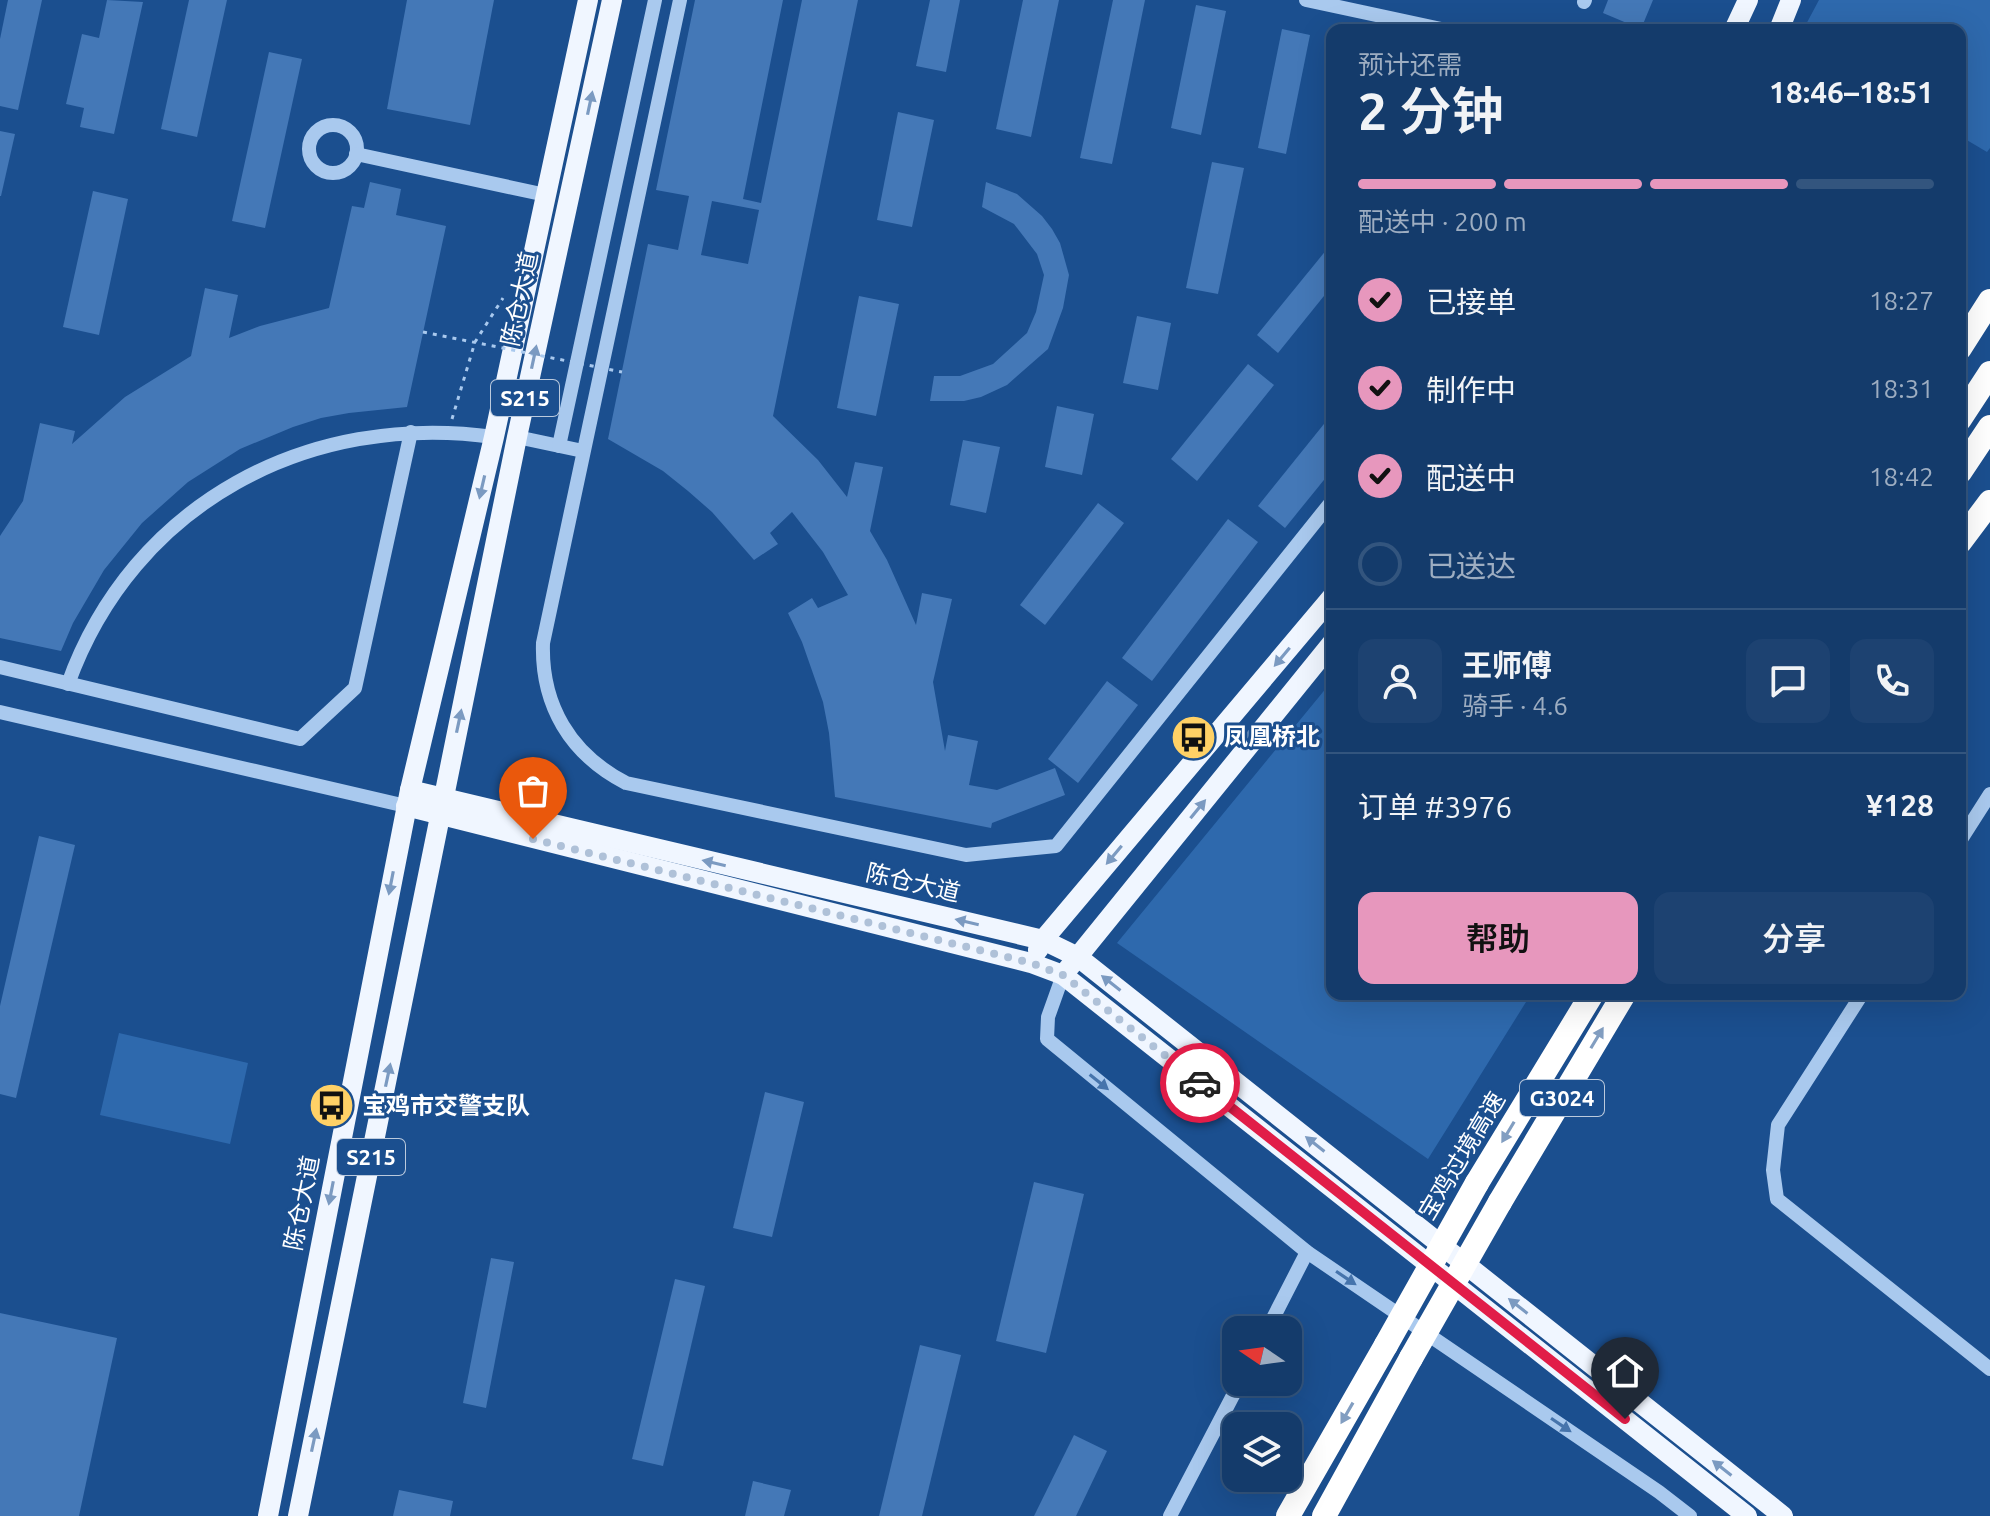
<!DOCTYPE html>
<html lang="zh">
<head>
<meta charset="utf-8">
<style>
	body { margin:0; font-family:Ubuntu,"Noto Sans SC",sans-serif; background:#1d4271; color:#f1f3f6; height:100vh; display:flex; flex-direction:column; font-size:30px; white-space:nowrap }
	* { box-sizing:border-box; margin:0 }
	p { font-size:26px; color:#9dadc1 }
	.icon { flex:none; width:44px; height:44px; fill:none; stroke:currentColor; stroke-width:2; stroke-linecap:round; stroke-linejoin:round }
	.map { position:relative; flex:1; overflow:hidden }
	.panel { position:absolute; left:1326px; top:24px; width:640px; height:976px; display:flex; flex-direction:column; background:#143b6b; border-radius:16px; box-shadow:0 8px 32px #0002,0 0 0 2px #33557e }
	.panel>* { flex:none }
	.needle { width:52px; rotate:283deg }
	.fabs { position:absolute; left:1222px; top:1316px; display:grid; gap:16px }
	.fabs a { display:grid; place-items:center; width:80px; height:80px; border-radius:16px; background:#143b6b; box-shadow:0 8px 32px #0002,0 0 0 2px #33557e; font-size:40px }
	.pin { position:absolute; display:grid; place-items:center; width:68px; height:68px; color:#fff; margin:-82px -34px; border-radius:50% 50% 50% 0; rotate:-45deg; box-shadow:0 0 8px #0007 }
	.pin .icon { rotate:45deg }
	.courier { position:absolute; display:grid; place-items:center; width:80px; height:80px; margin:-40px; border:6px solid #e11d48; border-radius:50%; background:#fff; color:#222; box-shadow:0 2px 10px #0007 }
	.overview em { font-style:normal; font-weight:600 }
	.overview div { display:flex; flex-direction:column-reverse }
	.overview { display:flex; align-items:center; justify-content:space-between; height:136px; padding:0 32px }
	h1 { font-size:52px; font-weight:600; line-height:60px }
	.bar { display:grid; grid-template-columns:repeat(4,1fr); gap:12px 8px; align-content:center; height:96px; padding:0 32px }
	.bar i { height:10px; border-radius:6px; background:#33557e }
	.bar .on { background:#e797bd }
	.bar p { grid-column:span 4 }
	.line { display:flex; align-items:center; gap:20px; padding:0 32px; border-top:2px solid #33557e }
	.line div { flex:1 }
	.round { display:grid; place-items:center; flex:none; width:84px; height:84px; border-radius:16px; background:#1d4271 }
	ol { padding:0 32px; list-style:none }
	li { display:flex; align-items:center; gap:24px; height:88px }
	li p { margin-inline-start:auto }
	li .icon { padding:8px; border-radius:50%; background:#e797bd; color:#111; stroke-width:4 }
	li:last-child { color:#9dadc1 }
	li i { width:44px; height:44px; border:4px solid #33557e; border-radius:50% }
	.cta { display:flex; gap:16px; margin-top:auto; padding:16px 32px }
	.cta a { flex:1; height:92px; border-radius:16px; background:#e797bd; color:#111; font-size:32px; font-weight:600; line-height:92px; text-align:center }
	.cta a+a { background:#1d4271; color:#f1f3f6 }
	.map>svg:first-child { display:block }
</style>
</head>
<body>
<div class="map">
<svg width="1990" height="1516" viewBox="0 0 1990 1516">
	<rect width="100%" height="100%" fill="#1b4f8f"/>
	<g fill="#2e69ad">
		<path d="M1819,0H1990V148L1987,152L1960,136V30H1803Z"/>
		<path d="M1332,681V994H1531L1428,1159L1117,943Z"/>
		<path d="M119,1033L248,1063L230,1144L100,1115Z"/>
	</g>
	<g fill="#4478b7" fill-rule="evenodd">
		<path d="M8,0H42L18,110L0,106V39Z"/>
		<path d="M107,0L143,2L114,134L80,127L84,108L66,104L82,34L99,38Z"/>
		<path d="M189,0H227L197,137L161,129Z"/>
		<path d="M407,0H494L470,125L387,109Z"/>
		<path d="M695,0H783L743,199L761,203L802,0H858L773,416L818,460L847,497L855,462L883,467L870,531L887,560L916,625L922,593L952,599L933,682L945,751L948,735L978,741L969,785L997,790L1055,768L1065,795L992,823L991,828L835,797L829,733L823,702L802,642L788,613L812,598L818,608L848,595L823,552L792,512L770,533L778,544L754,560L712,512L688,491L663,471L608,439L648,244L678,250L689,196L656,190ZM712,201L759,210L748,264L701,255Z"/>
		<path d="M930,0H960L946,72L916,66Z"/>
		<path d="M1023,0H1059L1031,137L996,129Z"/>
		<path d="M1113,0H1145L1112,164L1080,158Z"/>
		<path d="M1608,0H1653L1641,29L1603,13Z"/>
		<path d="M1196,5L1226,11L1201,135L1171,128Z"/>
		<path d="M1282,29L1310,35L1286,154L1258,148Z"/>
		<path d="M269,52L302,59L265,228L232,221Z"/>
		<path d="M898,112L934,120L912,227L877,220Z"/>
		<path d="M0,131L15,134L1,196H0Z"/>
		<path d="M1212,162L1244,168L1218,294L1186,288Z"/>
		<path d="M370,182L401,189L396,215L446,226L407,407L349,413L321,418L293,427L240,449L188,482L142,523L104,570L73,623L61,651L0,638V536L23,501L40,423L75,431L72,444L125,397L191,356L205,288L238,295L229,338L260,326L329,308L352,206L364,208Z"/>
		<path d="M986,182L1017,194L1042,216L1052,229L1060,243L1069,275L1063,308L1048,349L1007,385L981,397L964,401H930L934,376H960L993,364L1027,333L1036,312L1044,275L1037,254L1014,224L982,207Z"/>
		<path d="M93,191L128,199L99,335L63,327Z"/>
		<path d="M1332,243V286L1278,353L1257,335Z"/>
		<path d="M859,296L899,304L876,416L837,408Z"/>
		<path d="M1137,316L1171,323L1158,390L1123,383Z"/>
		<path d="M1248,364L1274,385L1197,481L1171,459Z"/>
		<path d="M1057,406L1094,414L1082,475L1045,467Z"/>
		<path d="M1332,414V470L1285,528L1258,506Z"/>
		<path d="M963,440L1000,447L986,513L950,505Z"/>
		<path d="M1098,503L1124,523L1045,625L1020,605Z"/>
		<path d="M1228,519L1258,542L1152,681L1122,658Z"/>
		<path d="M1107,681L1138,705L1078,783L1048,759Z"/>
		<path d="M39,836L75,845L16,1098L0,1094V1006Z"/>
		<path d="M765,1092L804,1102L772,1237L733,1228Z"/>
		<path d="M1034,1182L1084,1194L1046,1353L996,1341Z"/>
		<path d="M491,1258L514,1262L486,1408L463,1403Z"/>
		<path d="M675,1279L705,1286L663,1466L632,1459Z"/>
		<path d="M0,1313L117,1338L79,1516H0Z"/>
		<path d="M920,1345L961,1355L922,1516H879Z"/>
		<path d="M1074,1435L1107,1451L1076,1516H1034Z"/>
		<path d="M753,1481L791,1490L784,1516H745Z"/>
		<path d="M399,1490L453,1501L450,1516H393Z"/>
	</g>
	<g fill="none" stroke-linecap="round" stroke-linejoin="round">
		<path stroke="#a9c9ee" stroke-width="3" stroke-dasharray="4 6" stroke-linecap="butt" d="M452,419L475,342L503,298"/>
		<g stroke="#a9c9ee" stroke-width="14">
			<path d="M680,0L543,643C541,705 570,754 626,783L966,855L1056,846L1332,501"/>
			<path d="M1306,0L1446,30"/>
			<path d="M1584,2L1585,0"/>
			<circle cx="333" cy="149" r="24"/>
			<path d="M356,154L546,195"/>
			<path d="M517,437L583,451"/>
			<path d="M559,446L655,0"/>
			<path d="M0,667L300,739L355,688L411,432"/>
			<path d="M68,684C133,503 309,411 494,437"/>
			<path d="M0,712L406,806"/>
			<path d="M1960,841L1990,794"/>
			<path d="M1063,975L1048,1017L1047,1039L1307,1252L1659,1492L1690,1516"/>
			<path d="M1862,994L1778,1125L1773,1170L1777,1199L1990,1369"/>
			<path d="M1267,1330L1307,1252"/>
			<path d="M1170,1516L1240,1382"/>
		</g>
		<g stroke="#f0f6ff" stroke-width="20">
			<path d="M1734,30L1748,0"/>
			<path d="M1779,30L1791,0"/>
			<path d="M410,790L494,437L588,0"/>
			<path d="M406,806L1031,963L1063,975L1332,643"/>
			<path d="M1038,950L1043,940L1332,597"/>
			<path d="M1063,975L1747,1516"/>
			<path d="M268,1516L410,790L1043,940L1078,957L1783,1516"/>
			<path d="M298,1516L517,437L612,0"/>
		</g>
		<g stroke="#fff" stroke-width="24">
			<path d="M1960,348L1990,301"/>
			<path d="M1960,419L1990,373"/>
			<path d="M1960,472L1990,427"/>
			<path d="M1960,542L1990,502"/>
			<path d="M1477,1183L1592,994"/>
			<path d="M1500,1202L1624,994"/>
			<path d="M1288,1516L1386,1345"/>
			<path d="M1324,1516L1411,1358"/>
		</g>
		<path stroke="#a9c9ee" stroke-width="3" stroke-dasharray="4 6" stroke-linecap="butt" d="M423,332L622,372"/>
		<g stroke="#fff" stroke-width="24">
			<path d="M1386,1345L1477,1183"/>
			<path d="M1411,1358L1500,1202"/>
		</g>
	</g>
	<defs><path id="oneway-solid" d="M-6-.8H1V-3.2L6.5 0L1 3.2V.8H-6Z" transform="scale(2)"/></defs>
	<g fill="#7b9ac1">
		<use href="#oneway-solid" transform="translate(590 103) rotate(-78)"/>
		<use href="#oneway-solid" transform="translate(534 357) rotate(-78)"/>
		<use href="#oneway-solid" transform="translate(482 487) rotate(103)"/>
		<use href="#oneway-solid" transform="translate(1282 657) rotate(130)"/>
		<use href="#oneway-solid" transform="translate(459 721) rotate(-78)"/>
		<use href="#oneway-solid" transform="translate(1198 809) rotate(-51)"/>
		<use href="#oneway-solid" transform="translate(1114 855) rotate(130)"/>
		<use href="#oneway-solid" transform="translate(714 863) rotate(-167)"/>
		<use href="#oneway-solid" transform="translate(391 883) rotate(101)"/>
		<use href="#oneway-solid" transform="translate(967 922) rotate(-167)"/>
		<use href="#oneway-solid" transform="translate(1111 983) rotate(-142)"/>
		<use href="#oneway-solid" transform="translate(388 1075) rotate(-78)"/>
		<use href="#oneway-solid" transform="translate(1315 1144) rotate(-142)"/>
		<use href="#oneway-solid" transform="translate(331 1193) rotate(101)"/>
		<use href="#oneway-solid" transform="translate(1518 1306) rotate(-142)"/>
		<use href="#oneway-solid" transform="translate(314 1440) rotate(-78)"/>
		<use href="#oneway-solid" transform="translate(1722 1468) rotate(-142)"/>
	</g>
	<g fill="#829ec1">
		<use href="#oneway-solid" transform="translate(1597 1038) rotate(-59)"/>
		<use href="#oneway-solid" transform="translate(1508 1132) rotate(121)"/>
		<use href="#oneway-solid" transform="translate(1347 1413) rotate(120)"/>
	</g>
	<g fill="#4674ac">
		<use href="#oneway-solid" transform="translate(1099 1082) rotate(39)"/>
		<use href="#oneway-solid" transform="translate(1346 1278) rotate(34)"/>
		<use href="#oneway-solid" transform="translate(1561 1425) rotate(34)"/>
	</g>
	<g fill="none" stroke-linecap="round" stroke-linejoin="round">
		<path stroke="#afc1d8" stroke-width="8" stroke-dasharray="0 14.4" d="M533,839L1031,963L1063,975L1200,1083"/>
		<path stroke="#e11d48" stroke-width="10" d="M1200,1083L1625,1419"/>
	</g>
	<defs>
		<symbol id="bus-disc" viewBox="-11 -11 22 22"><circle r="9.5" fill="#ffd166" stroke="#1b4f8f"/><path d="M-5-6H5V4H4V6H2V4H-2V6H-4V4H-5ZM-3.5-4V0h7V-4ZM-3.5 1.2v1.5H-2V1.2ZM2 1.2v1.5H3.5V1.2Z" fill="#111"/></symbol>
	</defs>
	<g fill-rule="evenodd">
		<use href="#bus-disc" x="1168" y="712" width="51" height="51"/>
		<use href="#bus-disc" x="306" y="1080" width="51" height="51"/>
	</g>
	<g text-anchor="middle" stroke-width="6" stroke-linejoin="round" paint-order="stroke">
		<g fill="#1b4f8f" stroke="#bbcadd" stroke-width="2">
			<rect x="491" y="380" width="68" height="36" rx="6"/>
			<rect x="1520" y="1080" width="84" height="36" rx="6"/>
			<rect x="337" y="1139" width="68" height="36" rx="6"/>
		</g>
		<g font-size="22" font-weight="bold" fill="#fff">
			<text x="525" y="406">S215</text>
			<text x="1562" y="1106">G3024</text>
			<text x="371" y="1165">S215</text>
		</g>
		<g font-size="24" fill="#fff" stroke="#1b4f8f">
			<text transform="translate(520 299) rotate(-78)" y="8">陈仓大道</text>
			<text transform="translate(913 883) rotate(13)" y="8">陈仓大道</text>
			<text transform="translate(1462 1156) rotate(-59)" y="8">宝鸡过境高速</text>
			<text transform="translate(302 1203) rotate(-79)" y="8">陈仓大道</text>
		</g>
		<g font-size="24" font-weight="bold" fill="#fff" stroke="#1b4f8f" text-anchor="start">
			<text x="1224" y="745">凤凰桥北</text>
			<text x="362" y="1114">宝鸡市交警支队</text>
		</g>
	</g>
</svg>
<div class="fabs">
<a><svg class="needle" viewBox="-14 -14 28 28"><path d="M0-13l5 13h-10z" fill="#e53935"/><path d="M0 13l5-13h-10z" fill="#9dadc1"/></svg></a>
<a><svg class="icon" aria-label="layers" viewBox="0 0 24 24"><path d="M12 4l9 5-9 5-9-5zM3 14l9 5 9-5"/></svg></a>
</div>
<div class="pin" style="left:533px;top:839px;background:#ea580c"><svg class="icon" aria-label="bag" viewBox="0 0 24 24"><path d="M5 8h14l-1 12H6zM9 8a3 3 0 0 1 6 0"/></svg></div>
<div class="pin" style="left:1625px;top:1419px;background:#1f2937"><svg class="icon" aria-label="home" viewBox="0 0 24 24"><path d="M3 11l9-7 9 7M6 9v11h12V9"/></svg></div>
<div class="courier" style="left:1200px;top:1083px"><svg class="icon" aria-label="car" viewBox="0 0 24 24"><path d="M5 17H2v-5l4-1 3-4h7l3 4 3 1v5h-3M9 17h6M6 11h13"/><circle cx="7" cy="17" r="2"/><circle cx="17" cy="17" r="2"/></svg></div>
<section class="panel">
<div class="overview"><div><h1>2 分钟</h1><p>预计还需</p></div><em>18:46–18:51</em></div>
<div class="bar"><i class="on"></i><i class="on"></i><i class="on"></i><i></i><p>配送中 · 200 m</p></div>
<ol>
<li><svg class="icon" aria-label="check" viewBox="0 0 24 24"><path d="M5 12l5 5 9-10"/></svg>已接单<p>18:27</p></li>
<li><svg class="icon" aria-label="check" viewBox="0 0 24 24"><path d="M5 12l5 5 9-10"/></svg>制作中<p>18:31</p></li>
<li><svg class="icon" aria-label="check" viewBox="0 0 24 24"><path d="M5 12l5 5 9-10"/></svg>配送中<p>18:42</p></li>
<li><i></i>已送达</li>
</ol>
<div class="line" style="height:144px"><a class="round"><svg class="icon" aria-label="person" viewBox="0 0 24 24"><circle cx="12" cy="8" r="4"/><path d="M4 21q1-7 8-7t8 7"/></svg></a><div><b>王师傅</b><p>骑手 · 4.6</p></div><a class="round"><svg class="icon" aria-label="chat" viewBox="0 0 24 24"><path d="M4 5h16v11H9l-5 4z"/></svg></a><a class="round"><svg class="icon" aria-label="phone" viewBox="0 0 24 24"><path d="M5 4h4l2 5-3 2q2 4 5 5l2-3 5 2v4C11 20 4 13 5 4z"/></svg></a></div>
<div class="line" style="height:104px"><div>订单 #3976</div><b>¥128</b></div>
<div class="cta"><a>帮助</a><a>分享</a></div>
</section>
</div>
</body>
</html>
